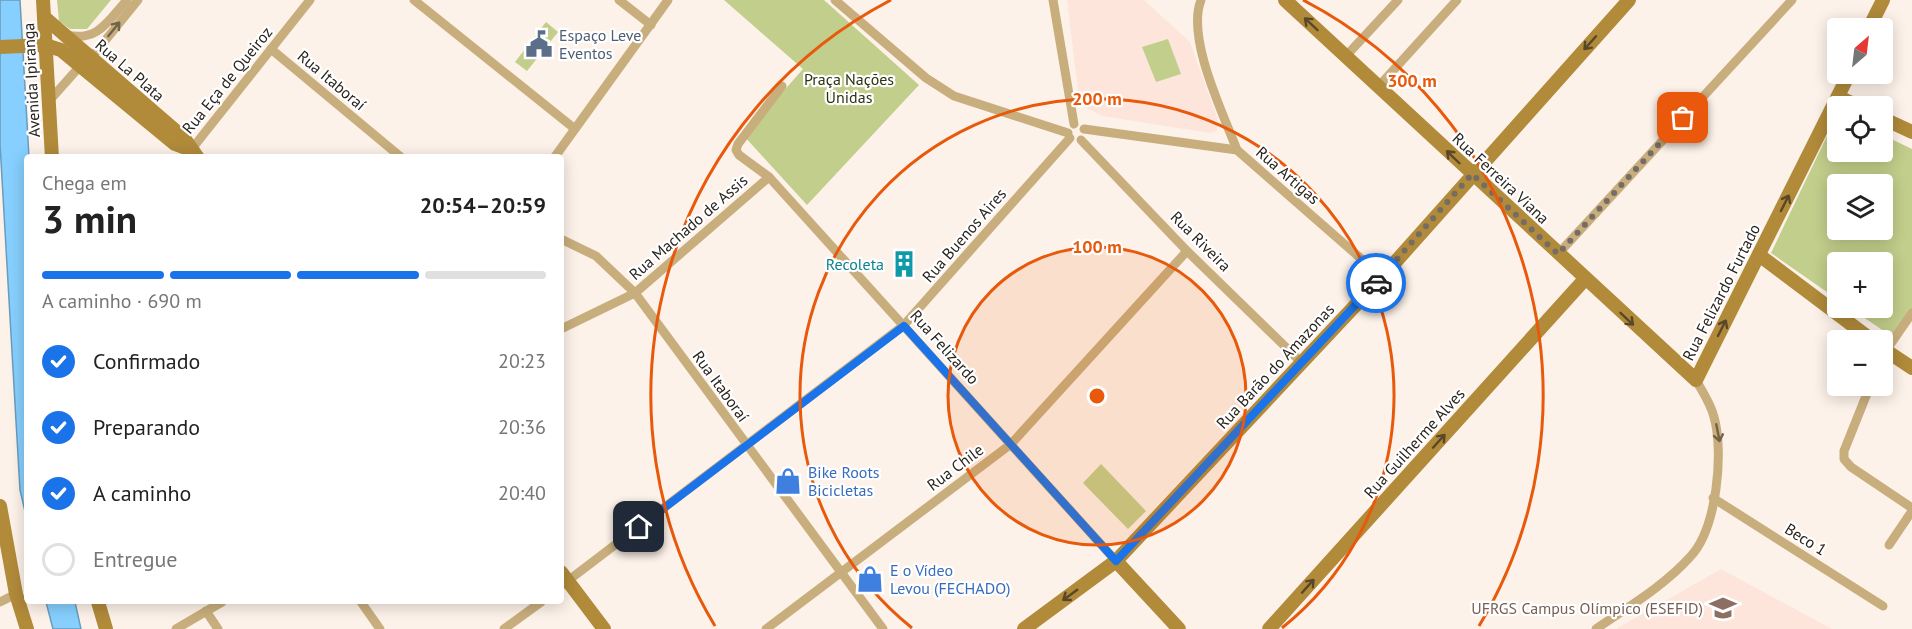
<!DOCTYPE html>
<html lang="pt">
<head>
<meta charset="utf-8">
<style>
	body { margin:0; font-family:"PT Sans",sans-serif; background:#f6f6f6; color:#222; height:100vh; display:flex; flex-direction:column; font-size:22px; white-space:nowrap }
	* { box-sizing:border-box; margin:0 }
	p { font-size:20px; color:#767676 }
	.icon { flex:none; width:33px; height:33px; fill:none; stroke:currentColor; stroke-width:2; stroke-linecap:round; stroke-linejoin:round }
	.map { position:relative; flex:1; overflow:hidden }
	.sheet { position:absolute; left:24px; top:154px; width:540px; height:450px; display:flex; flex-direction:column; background:#fff; border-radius:6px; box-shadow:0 3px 15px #0003 }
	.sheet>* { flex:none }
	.needle { width:39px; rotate:28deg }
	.tools { position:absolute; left:1827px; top:18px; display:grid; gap:12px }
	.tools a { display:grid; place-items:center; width:66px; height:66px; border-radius:6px; background:#fff; box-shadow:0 3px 15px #0003; font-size:30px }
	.pin { position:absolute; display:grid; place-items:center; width:51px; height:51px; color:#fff; margin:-26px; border-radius:12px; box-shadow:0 3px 9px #0006 }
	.courier { position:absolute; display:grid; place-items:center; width:60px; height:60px; margin:-30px; border:4px solid #1a73e8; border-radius:50%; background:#fff; color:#222; box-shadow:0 2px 8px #0007 }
	.overview em { font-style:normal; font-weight:700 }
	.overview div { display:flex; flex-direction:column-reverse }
	.overview { display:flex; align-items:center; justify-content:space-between; height:102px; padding:0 18px }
	h1 { font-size:39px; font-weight:700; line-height:45px }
	.bar { display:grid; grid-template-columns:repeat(4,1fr); gap:9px 6px; align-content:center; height:72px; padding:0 18px }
	.bar i { height:8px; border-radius:4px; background:#e0e0e0 }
	.bar .active { background:#1a73e8 }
	.bar p { grid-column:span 4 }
	ol { padding:0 18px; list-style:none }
	li { display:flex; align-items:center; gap:18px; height:66px }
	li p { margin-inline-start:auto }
	li .icon { padding:6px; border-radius:50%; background:#1a73e8; color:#fff; stroke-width:4 }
	li:last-child { color:#767676 }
	li i { width:33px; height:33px; border:3px solid #e0e0e0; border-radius:50% }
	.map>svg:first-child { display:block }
</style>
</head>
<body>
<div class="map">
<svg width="1912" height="629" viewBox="0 0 1912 629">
	<rect width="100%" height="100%" fill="#fdf2e9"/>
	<g fill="#fde5db">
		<path d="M1067,0H1144L1190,42L1218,120L1217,131L1210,133L1102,116L1083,106L1079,99Z"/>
		<path d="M1721,569L1832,629H1616Z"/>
	</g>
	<g fill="#c2ce8b" fill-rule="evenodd">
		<path d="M57,0H111L87,29H70L59,21Z"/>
		<path d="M724,0H824L919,85L807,205L744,136L803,69Z"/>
		<path d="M546,22L558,32L527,71L515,62Z"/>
		<path d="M1168,39L1181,74L1156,82L1142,47Z"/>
		<path d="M1837,115L1838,152H1882L1883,135L1912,149V312L1894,338L1850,308H1882V262H1838L1837,299L1771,253ZM1838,184H1882V230H1838Z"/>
		<path d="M1101,464L1146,511L1128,529L1083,483Z"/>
	</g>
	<g fill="#86cffe" stroke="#6a9cbb" stroke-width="1.5">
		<path d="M0,0H20L29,157L27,158V520L20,490L0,144Z"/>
		<path d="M46,602H75L81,629H53Z"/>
	</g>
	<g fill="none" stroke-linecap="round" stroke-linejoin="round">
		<g stroke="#c8ae7d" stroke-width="9">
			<path d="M414,0L575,129"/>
			<path d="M619,0L651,25"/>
			<path d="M835,0L926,78L954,96L1068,133"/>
			<path d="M1053,0L1074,124"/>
			<path d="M1201,0C1186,38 1223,113 1237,150"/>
			<path d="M67,35C98,42 108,21 127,0"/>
			<path d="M271,49L402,158"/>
			<path d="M1346,56L1398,0"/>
			<path d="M91,58L138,0"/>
			<path d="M782,86L738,144L736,150L739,155L769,177L1116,561"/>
			<path d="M1379,86L1457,0"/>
			<path d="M49,101L81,65"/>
			<path d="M1084,129L1237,150L1382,277"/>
			<path d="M1081,140L1187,251L1301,362"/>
			<path d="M191,150L310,0"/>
			<path d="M554,158L668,0"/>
			<path d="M561,239L596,256L635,293L883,629"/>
			<path d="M1558,254L1792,0"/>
			<path d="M561,329L635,293L769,177"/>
			<path d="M1883,355L1912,313"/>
			<path d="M1870,386L1844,451V459L1851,467L1912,508"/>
			<path d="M1713,498L1883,606"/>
			<path d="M1889,545L1912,511"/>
			<path d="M561,586L904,325L1070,138"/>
			<path d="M0,602L16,594"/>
			<path d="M361,602L380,629"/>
			<path d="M206,611L218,629"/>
			<path d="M176,629L222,602"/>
			<path d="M504,629L541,602"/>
			<path d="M766,629L1011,444L1187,251"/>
			<path d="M1596,629C1628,607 1664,586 1690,557C1717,529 1724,452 1714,417C1711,404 1702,391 1696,380"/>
		</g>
		<g stroke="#b18a3a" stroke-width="14">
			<path d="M43,0L52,158"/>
			<path d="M1285,0L1696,380L1849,74"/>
			<path d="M44,17L184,138L198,158"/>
			<path d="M1869,28L1883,0"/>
			<path d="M0,47L45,45L61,50L175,144L191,150"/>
			<path d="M1838,97L1858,106"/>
			<path d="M1882,118L1912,132"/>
			<path d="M1759,255L1872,340"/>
			<path d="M1882,348L1912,368"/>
			<path d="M0,506L16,594L27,629"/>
			<path d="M1116,561L1179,629"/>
			<path d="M561,572L604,629"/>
			<path d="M98,602L106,629"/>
			<path d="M1024,629L1116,561L1382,277L1629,0"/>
			<path d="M1269,629L1585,279"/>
		</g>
	</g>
	<defs><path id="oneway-shaft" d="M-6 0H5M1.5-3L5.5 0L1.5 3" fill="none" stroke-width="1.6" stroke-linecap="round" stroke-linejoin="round" transform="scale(1.5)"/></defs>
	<g stroke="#594828">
		<use href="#oneway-shaft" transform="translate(1311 24) rotate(-137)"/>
		<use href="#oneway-shaft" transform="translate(1590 43) rotate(132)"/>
		<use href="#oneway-shaft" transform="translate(1453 157) rotate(-136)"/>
		<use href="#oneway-shaft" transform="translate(1785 203) rotate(-63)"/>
		<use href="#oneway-shaft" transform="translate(1627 319) rotate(43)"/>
		<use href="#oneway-shaft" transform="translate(1722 328) rotate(-63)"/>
		<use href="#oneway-shaft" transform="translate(1439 441) rotate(-48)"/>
		<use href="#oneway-shaft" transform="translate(1308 586) rotate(-48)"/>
		<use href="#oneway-shaft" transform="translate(1070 595) rotate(144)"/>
	</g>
	<g stroke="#716249">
		<use href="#oneway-shaft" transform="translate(114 29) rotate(-51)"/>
		<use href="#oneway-shaft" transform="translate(1718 433) rotate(79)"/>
	</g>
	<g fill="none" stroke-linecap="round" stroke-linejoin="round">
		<path stroke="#746c65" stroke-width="6" stroke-dasharray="0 10.8" d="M1376,283L1472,174L1558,254L1683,118"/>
		<path stroke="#1a73e8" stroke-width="8" d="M639,527L904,326L1116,561L1376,283"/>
	</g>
	<circle cx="1097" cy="396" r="149" fill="#e8590c" fill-opacity=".12"/>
	<g fill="none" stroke="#e8590c" stroke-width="3">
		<circle cx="1097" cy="396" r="149"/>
		<path d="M912 628A297 297 0 1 1 1282 628"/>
		<path d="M715 626A446 446 0 0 1 891 0M1303 0A446 446 0 0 1 1479 626"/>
	</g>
	<defs>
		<symbol id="civic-bare" viewBox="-9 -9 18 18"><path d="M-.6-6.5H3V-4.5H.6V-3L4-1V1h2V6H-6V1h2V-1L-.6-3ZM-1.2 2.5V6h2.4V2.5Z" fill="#5c6f8a" stroke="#fff" stroke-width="2.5" paint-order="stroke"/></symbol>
		<symbol id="building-bare" viewBox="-9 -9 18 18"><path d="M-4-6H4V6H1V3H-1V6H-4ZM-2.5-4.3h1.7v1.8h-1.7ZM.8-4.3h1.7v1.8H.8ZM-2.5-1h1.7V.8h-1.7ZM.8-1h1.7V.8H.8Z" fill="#0f9aa8" stroke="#fff" stroke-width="2.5" paint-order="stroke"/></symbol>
		<symbol id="shop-bare" viewBox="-9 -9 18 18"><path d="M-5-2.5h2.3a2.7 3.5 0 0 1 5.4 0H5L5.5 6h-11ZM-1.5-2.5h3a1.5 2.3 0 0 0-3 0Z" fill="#3f7fe0" stroke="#fff" stroke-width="2.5" paint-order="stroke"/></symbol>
		<symbol id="university-bare" viewBox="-9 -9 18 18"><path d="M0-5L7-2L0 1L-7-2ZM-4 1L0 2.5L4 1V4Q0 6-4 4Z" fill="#8d6e63" stroke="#fff" stroke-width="2.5" paint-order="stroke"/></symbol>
	</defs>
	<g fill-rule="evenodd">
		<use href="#civic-bare" x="520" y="25" width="38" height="38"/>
		<use href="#building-bare" x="885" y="245" width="38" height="38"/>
		<use href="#shop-bare" x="769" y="462" width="38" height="38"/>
		<use href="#shop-bare" x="851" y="560" width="38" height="38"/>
		<use href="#university-bare" x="1704" y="589" width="38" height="38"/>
	</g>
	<g text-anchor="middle" stroke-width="4.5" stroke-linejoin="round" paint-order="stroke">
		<g font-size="16" fill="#4e5e75" stroke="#fff" text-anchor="start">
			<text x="559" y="41">Espaço Leve<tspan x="559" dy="18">Eventos</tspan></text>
		</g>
		<g font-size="16" fill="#2a241e" stroke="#fff">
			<text transform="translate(130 70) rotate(41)" y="6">Rua La Plata</text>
			<text transform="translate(31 80) rotate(-93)" y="6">Avenida Ipiranga</text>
			<text transform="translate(227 80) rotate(-51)" y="6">Rua Eça de Queiroz</text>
			<text transform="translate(332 80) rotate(40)" y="6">Rua Itaboraí</text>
			<text transform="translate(1288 175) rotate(41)" y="6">Rua Artigas</text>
			<text transform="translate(1501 178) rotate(43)" y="6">Rua Ferreira Viana</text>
			<text transform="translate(688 227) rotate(-41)" y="6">Rua Machado de Assis</text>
			<text transform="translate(964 235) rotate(-49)" y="6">Rua Buenos Aires</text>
			<text transform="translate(1201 241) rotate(45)" y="6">Rua Riveira</text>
			<text transform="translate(1721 292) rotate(-63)" y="6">Rua Felizardo Furtado</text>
			<text transform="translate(945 347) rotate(48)" y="6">Rua Felizardo</text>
			<text transform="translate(1275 366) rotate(-47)" y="6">Rua Barão do Amazonas</text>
			<text transform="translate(721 386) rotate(54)" y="6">Rua Itaboraí</text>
			<text transform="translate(1414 443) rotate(-48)" y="6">Rua Guilherme Alves</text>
			<text transform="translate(955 467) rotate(-37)" y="6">Rua Chile</text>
			<text transform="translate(1806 539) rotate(32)" y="6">Beco 1</text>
		</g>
		<g font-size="16" fill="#2d3211" stroke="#fff">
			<text x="849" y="85">Praça Nações<tspan x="849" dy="18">Unidas</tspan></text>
		</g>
		<g font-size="16" fill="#0d838f" stroke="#fff" text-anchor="end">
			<text x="884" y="270">Recoleta</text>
		</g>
		<g font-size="16" fill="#366cbe" stroke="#fff" text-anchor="start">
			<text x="808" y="478">Bike Roots<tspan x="808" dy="18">Bicicletas</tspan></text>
			<text x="890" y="576">E o Vídeo<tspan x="890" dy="18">Levou (FECHADO)</tspan></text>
		</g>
		<g font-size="16" fill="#785e54" stroke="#fff" text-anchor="end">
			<text x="1703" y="614">UFRGS Campus Olímpico (ESEFID)</text>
		</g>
	</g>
	<circle cx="1097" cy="396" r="9" fill="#e8590c" stroke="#fff" stroke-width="3"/>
	<g font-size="18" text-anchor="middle" font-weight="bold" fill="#e8590c" stroke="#fff" stroke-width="4.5" stroke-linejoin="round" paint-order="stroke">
		<text x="1412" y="87">300 m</text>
		<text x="1097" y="105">200 m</text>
		<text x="1097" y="253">100 m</text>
	</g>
</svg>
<div class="tools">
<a><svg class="needle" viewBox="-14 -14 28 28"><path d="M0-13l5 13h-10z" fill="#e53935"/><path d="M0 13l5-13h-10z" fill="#767676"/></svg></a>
<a><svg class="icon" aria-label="locate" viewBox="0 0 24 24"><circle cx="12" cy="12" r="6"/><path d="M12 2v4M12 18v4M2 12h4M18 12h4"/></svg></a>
<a><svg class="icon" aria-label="layers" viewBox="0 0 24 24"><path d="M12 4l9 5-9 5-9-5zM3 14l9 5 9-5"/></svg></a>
<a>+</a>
<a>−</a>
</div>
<div class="pin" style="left:1683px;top:118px;background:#ea580c"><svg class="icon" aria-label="bag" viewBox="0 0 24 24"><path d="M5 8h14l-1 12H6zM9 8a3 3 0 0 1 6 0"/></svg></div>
<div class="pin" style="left:639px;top:527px;background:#1f2937"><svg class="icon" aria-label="home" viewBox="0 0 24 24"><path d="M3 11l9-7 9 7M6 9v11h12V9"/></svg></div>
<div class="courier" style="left:1376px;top:283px"><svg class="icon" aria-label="car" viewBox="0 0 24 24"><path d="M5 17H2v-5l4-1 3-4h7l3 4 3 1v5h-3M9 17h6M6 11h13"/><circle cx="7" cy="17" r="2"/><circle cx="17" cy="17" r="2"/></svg></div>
<section class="sheet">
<div class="overview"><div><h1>3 min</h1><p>Chega em</p></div><em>20:54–20:59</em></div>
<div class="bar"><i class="active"></i><i class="active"></i><i class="active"></i><i></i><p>A caminho · 690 m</p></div>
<ol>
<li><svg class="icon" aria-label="check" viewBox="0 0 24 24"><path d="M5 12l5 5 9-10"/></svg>Confirmado<p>20:23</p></li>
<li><svg class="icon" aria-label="check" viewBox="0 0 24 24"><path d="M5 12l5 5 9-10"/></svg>Preparando<p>20:36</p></li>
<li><svg class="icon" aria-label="check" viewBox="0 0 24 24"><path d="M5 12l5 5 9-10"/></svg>A caminho<p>20:40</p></li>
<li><i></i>Entregue</li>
</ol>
</section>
</div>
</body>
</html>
